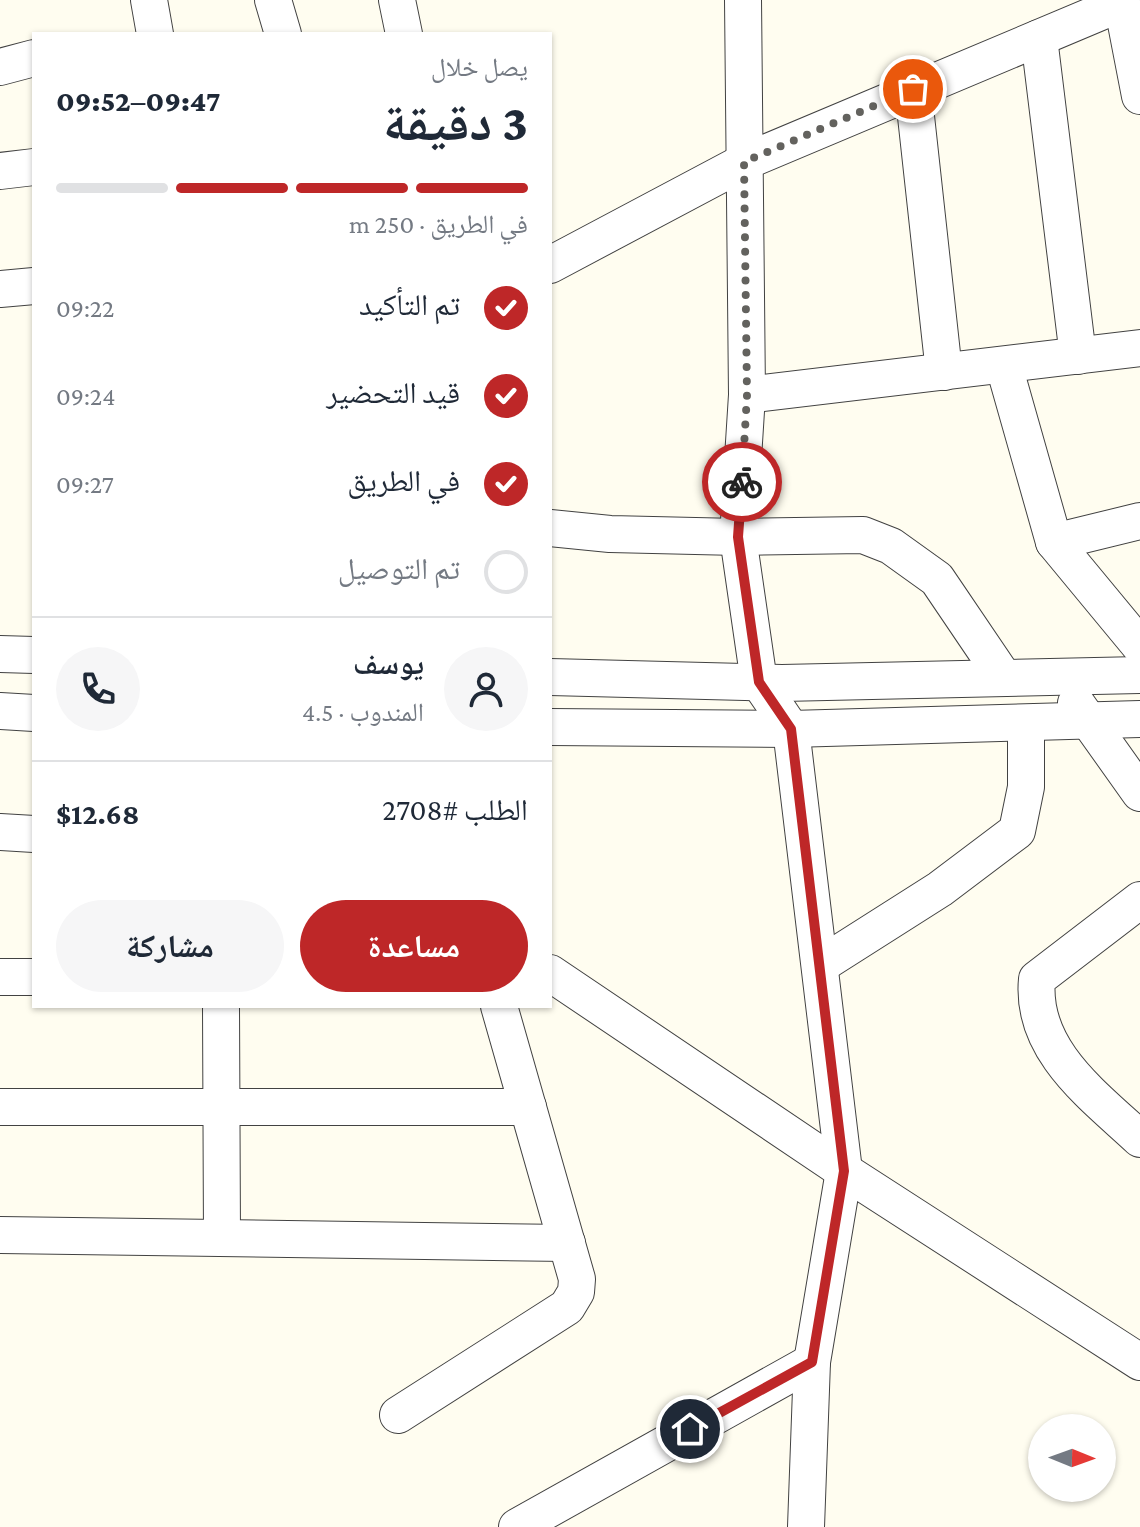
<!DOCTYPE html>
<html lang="ar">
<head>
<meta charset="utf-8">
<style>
	body { margin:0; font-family:"Crimson Pro","Noto Naskh Arabic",serif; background:#f6f6f7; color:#1f2937; direction:rtl; height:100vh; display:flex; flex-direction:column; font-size:30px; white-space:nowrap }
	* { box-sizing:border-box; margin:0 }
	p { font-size:26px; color:#747a83 }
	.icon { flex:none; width:44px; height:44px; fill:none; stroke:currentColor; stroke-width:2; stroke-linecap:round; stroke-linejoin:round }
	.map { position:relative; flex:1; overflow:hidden; direction:ltr }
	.panel { position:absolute; left:32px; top:32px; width:520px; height:976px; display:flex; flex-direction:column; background:#fff; border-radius:0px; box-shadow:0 2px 6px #0004; direction:rtl }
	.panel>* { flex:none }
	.needle { width:52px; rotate:91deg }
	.fabs { position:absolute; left:1028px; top:1414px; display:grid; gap:16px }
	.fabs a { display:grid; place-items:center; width:88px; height:88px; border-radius:50%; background:#fff; box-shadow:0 2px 6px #0004; font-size:40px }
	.pin { position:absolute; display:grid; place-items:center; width:68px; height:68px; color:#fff; margin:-34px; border:4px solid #fff; border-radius:50%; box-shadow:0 2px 8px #0007 }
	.courier { position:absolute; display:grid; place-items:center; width:80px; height:80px; margin:-40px; border:6px solid #be2728; border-radius:50%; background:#fff; color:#222; box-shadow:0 2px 10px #0007 }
	.summary em { font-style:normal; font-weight:800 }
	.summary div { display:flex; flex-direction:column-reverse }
	.summary { display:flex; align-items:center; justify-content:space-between; height:136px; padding:0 24px }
	h1 { font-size:52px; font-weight:800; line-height:60px }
	.bar { display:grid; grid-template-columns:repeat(4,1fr); gap:12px 8px; align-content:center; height:96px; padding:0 24px }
	.bar i { height:10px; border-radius:6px; background:#e0e1e3 }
	.bar .on { background:#be2728 }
	.bar p { grid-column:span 4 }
	.line { display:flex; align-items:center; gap:20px; padding:0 24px; border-top:2px solid #e0e1e3 }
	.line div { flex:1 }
	.round { display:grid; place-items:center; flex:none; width:84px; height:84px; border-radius:42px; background:#f6f6f7 }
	ol { padding:0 24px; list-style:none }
	li { display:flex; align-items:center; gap:24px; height:88px }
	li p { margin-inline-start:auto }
	li .icon { padding:8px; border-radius:50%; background:#be2728; color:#fff; stroke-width:4 }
	li:last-child { color:#747a83 }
	li i { width:44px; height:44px; border:4px solid #e0e1e3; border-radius:50% }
	.button { display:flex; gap:16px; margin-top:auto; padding:16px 24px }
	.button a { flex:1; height:92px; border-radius:48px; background:#be2728; color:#fff; font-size:32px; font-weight:800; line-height:92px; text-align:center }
	.button a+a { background:#f6f6f7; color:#1f2937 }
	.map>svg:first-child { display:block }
</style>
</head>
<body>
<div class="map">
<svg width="1140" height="1527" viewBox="0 0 1140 1527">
	<rect width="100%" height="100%" fill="#fffdf0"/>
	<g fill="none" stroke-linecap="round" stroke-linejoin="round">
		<defs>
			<g id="minor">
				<path d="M149,0L155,34"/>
				<path d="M273,0L283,34"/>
				<path d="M397,0L404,34"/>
				<path d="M743,0L747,395L738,537L759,682L791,729L844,1171L812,1362L806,1527"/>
				<path d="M1122,3L1140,96"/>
				<path d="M1039,38L1078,356"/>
				<path d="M0,67L34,58"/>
				<path d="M913,89L944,372"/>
				<path d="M0,171L34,167"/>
				<path d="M550,265L744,162L1122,3L1120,0"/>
				<path d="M0,289L34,286"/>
				<path d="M1004,366L1054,542L1140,646"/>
				<path d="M747,395L1140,348"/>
				<path d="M550,528L610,534L738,537L863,535L891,546L937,579L1004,678"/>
				<path d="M1054,542L1140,521"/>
				<path d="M0,654L34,655"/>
				<path d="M550,677L782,683L1140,675"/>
				<path d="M1076,703L1140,793"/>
				<path d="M0,711L34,713"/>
				<path d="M550,727L791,729L1140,719"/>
				<path d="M0,832L34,834"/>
				<path d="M1140,900L1037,979C1030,1050 1093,1095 1140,1139"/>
				<path d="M822,964L940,889L1017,831L1026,787V723"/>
				<path d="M550,973L844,1171L1140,1362"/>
				<path d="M0,977H34"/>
				<path d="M221,1006L222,1238"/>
				<path d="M0,1107H528"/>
				<path d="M0,1235L567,1243"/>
				<path d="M398,1415L567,1307L576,1292L577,1279L499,1006"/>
				<path d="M517,1527L812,1362"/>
			</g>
		</defs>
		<use href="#minor" stroke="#424242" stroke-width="38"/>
		<use href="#minor" stroke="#fff" stroke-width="36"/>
	</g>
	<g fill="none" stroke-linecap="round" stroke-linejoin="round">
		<path stroke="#63625e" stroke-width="8" stroke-dasharray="0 14.4" d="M742,482L747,395L744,162L913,89"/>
		<path stroke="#be2728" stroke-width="10" d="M690,1429L812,1362L844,1171L791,729L759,682L738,537L742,482"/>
	</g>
</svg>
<div class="fabs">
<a><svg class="needle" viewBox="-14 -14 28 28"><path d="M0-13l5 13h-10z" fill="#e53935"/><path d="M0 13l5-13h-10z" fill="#747a83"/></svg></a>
</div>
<div class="pin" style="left:913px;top:89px;background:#ea580c"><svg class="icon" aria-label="bag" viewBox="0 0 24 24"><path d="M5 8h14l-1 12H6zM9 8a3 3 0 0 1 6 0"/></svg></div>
<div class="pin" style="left:690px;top:1429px;background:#1f2937"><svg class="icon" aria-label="home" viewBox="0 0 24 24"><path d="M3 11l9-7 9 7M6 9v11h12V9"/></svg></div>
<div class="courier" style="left:742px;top:482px"><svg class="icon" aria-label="bike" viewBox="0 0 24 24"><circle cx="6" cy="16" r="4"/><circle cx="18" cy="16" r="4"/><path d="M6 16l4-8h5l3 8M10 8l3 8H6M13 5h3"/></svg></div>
<section class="panel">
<div class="summary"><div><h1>3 دقيقة</h1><p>يصل خلال</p></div><em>09:47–09:52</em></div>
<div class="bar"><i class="on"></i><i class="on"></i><i class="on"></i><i></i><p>في الطريق · 250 m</p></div>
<ol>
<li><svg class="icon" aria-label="check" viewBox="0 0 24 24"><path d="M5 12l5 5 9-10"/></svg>تم التأكيد<p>09:22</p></li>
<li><svg class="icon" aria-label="check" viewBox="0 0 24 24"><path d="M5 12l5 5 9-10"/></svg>قيد التحضير<p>09:24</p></li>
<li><svg class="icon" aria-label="check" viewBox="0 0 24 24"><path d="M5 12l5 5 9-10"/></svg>في الطريق<p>09:27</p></li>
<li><i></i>تم التوصيل</li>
</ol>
<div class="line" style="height:144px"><a class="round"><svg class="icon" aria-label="person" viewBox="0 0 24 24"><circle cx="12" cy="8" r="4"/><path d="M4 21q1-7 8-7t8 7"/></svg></a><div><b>يوسف</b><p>المندوب · 4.5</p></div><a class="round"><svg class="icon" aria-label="phone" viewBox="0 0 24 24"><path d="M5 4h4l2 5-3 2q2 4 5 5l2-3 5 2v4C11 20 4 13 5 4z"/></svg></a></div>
<div class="line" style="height:104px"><div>الطلب #2708</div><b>$12.68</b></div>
<div class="button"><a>مساعدة</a><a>مشاركة</a></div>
</section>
</div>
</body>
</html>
